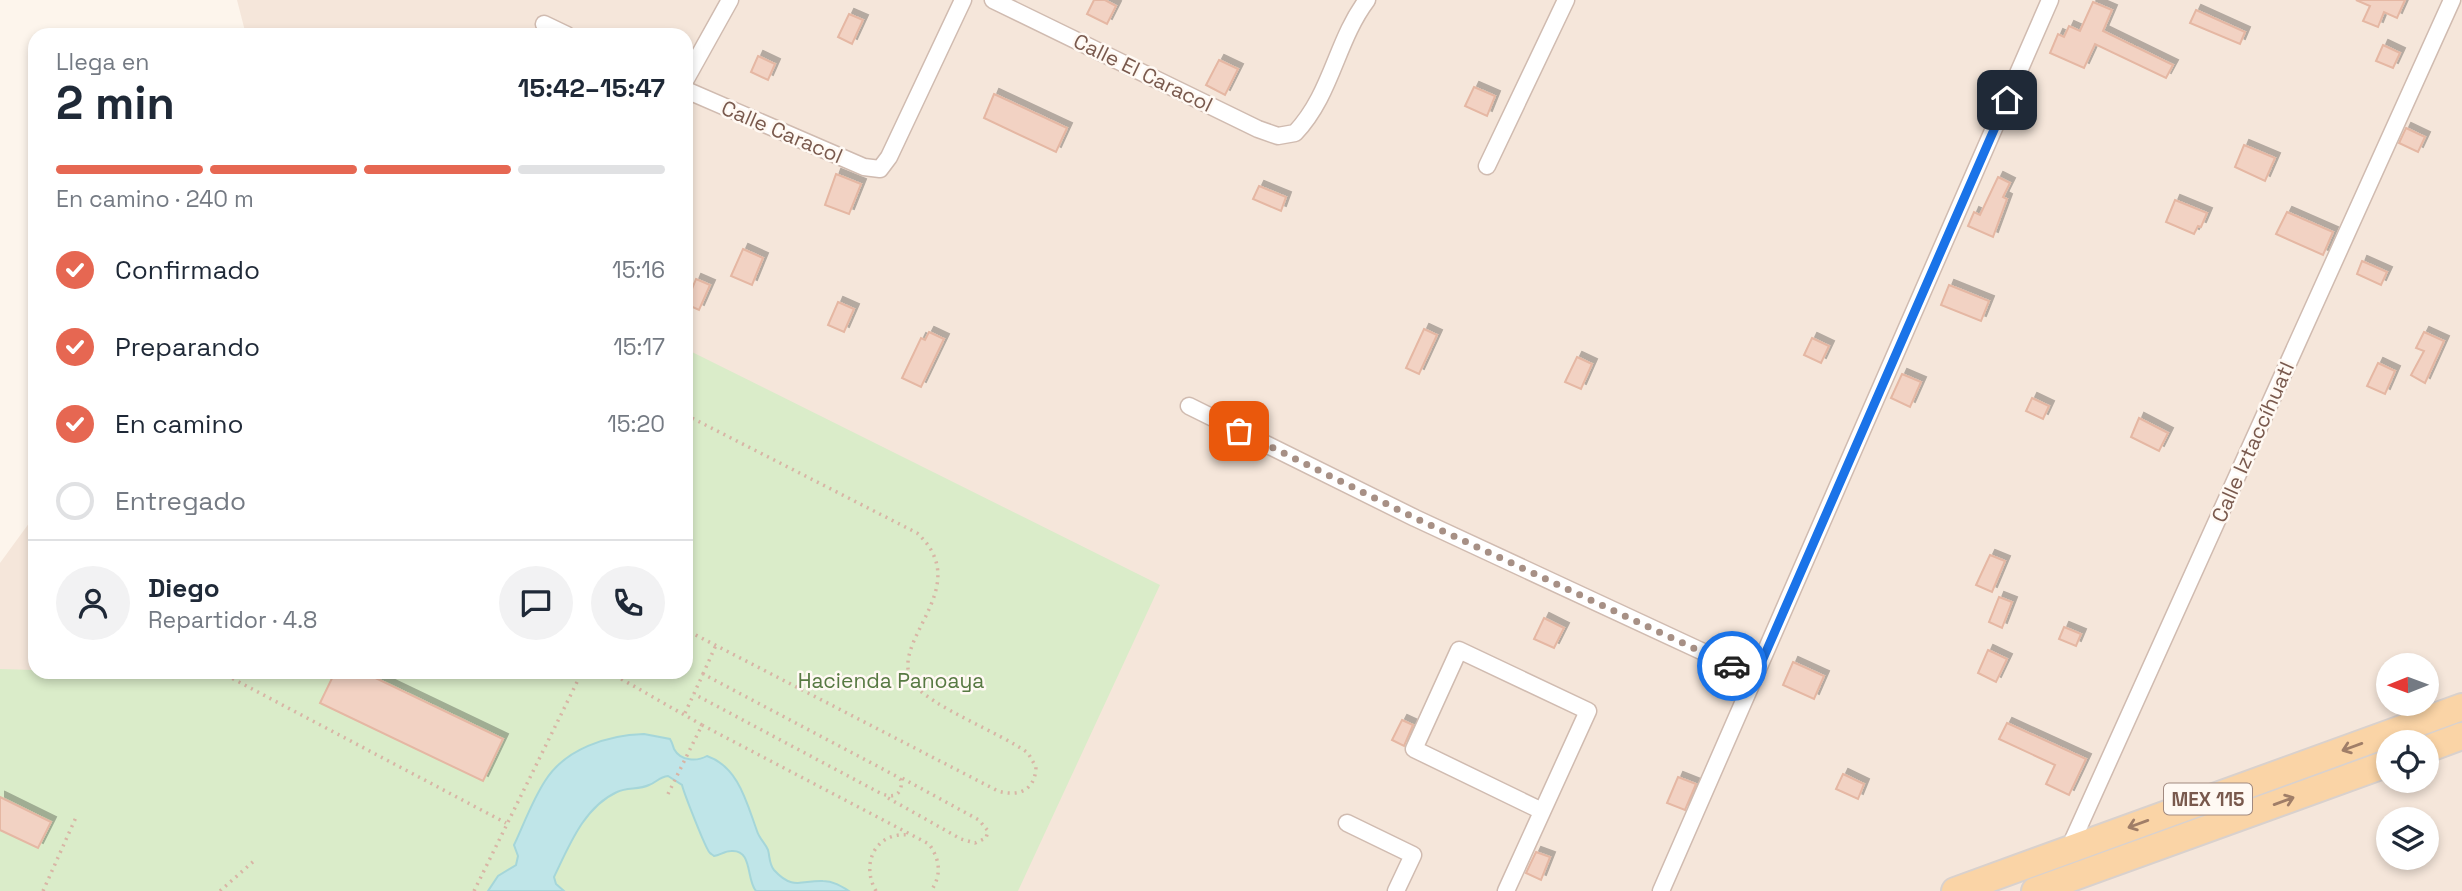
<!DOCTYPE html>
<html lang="es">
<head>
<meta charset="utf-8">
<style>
	body { margin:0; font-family:"Space Grotesk",sans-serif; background:#f2f2f3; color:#1f2937; height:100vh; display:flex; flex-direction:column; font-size:26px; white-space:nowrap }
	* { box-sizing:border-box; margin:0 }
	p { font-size:23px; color:#747a83 }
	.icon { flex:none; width:38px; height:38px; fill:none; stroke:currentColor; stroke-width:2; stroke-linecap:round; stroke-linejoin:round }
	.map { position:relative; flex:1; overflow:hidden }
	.sheet { position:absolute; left:28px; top:28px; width:665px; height:651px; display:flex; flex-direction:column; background:#fff; border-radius:21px; box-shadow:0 4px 10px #0003 }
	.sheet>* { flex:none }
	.needle { width:46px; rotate:269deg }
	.buttons { position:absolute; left:2376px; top:653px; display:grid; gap:14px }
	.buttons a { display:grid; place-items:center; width:63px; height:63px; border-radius:50%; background:#fff; box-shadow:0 4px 10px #0003; font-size:35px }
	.pin { position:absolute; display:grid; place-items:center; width:60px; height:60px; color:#fff; margin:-30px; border-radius:14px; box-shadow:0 4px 10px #0006 }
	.courier { position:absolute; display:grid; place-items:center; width:70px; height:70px; margin:-35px; border:5px solid #1a73e8; border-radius:50%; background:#fff; color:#222; box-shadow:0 2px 9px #0007 }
	.headline em { font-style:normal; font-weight:600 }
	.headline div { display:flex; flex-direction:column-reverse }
	.headline { display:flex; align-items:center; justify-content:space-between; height:119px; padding:0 28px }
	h1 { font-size:46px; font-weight:600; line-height:52px }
	.bar { display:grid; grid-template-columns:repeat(4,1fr); gap:10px 7px; align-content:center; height:84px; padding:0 28px }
	.bar i { height:9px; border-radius:5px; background:#e0e1e3 }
	.bar .selected { background:#e66752 }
	.bar p { grid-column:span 4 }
	.line { display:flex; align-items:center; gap:18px; padding:0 28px; border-top:2px solid #e0e1e3 }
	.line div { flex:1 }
	.round { display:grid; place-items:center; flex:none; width:74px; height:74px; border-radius:37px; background:#f2f2f3 }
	ol { padding:0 28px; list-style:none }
	li { display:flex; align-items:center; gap:21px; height:77px }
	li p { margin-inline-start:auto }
	li .icon { padding:7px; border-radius:50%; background:#e66752; color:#fff; stroke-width:4 }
	li:last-child { color:#747a83 }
	li i { width:38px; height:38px; border:4px solid #e0e1e3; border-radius:50% }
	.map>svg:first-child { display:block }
</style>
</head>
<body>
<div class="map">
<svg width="2462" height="891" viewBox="0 0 2462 891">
	<defs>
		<filter id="shadow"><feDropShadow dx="5" dy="-5" stdDeviation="0" flood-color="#0004"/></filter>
	</defs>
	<rect width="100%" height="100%" fill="#fdf5ec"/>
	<path fill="#f5e6da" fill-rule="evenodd" d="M237,0H2462V891H0V563L35,515V672H686V35H246ZM2389,665H2427V704H2389ZM2389,742H2427V780H2389ZM2389,819H2427V858H2389Z"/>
	<path fill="#daecc9" d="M686,349L1160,585L1018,891H0V669L35,670V672H686Z"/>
	<path fill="#bfe5e8" stroke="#a5d6d9" stroke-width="2" d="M644,734L670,739C672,742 673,746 674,749C681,762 698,761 707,756C739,767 747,804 757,831C759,838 765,843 768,850C770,857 769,864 774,870C793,891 802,880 823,881C833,881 841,886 849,891H756C746,880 753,849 731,851C725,851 720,855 714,856C713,855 711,854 710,853C706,850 684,793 682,785L668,776C659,777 657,782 649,785C639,790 627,787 617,792C584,807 569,846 554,877L556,884L564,891H488L498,876L516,865L518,856L514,845C524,824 532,801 545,781C565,749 607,735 644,734Z"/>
	<g fill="#f2d2c3" stroke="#e5b7a3" stroke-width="2" filter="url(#shadow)">
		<path d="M1094,0H1105L1116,6L1107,24L1087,14Z"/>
		<path d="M2356,0H2405L2397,18L2384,12L2378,27L2363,21L2370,6Z"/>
		<path d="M2093,2L2112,10L2103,31L2173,65L2166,78L2095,44L2084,68L2050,53L2058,34L2064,37L2069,26L2080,31Z"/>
		<path d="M2196,10L2245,32L2240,44L2190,23Z"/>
		<path d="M849,14L863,20L852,44L838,37Z"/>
		<path d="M2383,45L2400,53L2393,68L2376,61Z"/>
		<path d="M758,56L775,64L768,80L751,72Z"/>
		<path d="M1219,60L1238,69L1225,95L1206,85Z"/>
		<path d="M1474,87L1495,96L1487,116L1465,106Z"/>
		<path d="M994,94L1067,128L1056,152L984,118Z"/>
		<path d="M2406,128L2425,137L2418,152L2399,143Z"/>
		<path d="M2244,145L2275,158L2265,181L2235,167Z"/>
		<path d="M836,174L861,184L849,214L825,205Z"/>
		<path d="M1998,177L2010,183L2003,197L2007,199L1993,237L1968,226L1974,212L1980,215Z"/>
		<path d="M1259,186L1286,197L1281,211L1253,199Z"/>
		<path d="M2175,200L2207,213L2201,227L2198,226L2194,234L2166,222Z"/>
		<path d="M2287,212L2333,232L2323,255L2276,234Z"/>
		<path d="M743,249L763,258L752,285L731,276Z"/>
		<path d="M2362,261L2387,272L2381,285L2357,274Z"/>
		<path d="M696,279L710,285L699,310L686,304Z"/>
		<path d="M1949,285L1989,301L1981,321L1941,305Z"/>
		<path d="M838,302L854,309L844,332L828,325Z"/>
		<path d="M1424,329L1437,335L1419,374L1406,368Z"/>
		<path d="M929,332L944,339L921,387L902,378L921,338L925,340Z"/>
		<path d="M2424,332L2444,341L2425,383L2411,375L2424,351L2416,348Z"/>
		<path d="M1812,338L1829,346L1821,363L1804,355Z"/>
		<path d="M1577,357L1592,364L1581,389L1565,382Z"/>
		<path d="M2378,363L2395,371L2385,394L2367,386Z"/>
		<path d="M1902,374L1921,382L1910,407L1891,398Z"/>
		<path d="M2032,398L2049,406L2043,419L2026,411Z"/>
		<path d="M2139,418L2168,433L2159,451L2131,437Z"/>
		<path d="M1990,555L2005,561L1992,592L1976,585Z"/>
		<path d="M1999,597L2012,602L2002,628L1989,622Z"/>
		<path d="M1544,618L1564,628L1554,648L1534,639Z"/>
		<path d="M2064,627L2081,634L2076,646L2059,639Z"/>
		<path d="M1988,650L2007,659L1996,682L1978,673Z"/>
		<path d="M1793,662L1824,676L1814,699L1783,685Z"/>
		<path d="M335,672H363L503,739L483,781L320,703Z"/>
		<path d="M1402,720L1413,725L1404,746L1392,740Z"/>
		<path d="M2007,723L2086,759L2069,795L2046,784L2055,765L1999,739Z"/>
		<path d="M1843,774L1864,784L1858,799L1836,789Z"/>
		<path d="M1678,777L1696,784L1685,810L1667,803Z"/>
		<path d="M0,797L51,822L38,848L0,830Z"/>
		<path d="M1536,852L1550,857L1541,880L1526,873Z"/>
	</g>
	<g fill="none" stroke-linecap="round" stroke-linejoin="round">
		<defs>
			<g id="street">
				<path d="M993,0L1258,129L1278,136L1295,133C1332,94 1336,41 1367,0"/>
				<path d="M544,24L567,35"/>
				<path d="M686,79L730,0"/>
				<path d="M686,90L864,167L880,169L889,157L963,0"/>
				<path d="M1487,166L1566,0"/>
				<path d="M1189,406L1415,518L1755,676"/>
				<path d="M1347,823L1413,855L1396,891"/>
				<path d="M2067,853L2452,0"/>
				<path d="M1506,891L1588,711L1459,650L1414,749L1542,811"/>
				<path d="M1661,891L2050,0"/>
			</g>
			<g id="primary">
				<path d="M2427,749L2462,736"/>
				<path d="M1955,891L2462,707"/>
				<path d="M2035,891L2389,763"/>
			</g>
		</defs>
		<use href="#street" stroke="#d0bbb0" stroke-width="19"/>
		<use href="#primary" stroke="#d9d1cd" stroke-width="30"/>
		<g stroke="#d8b5a5" stroke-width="3.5" stroke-dasharray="2 5" stroke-linecap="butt">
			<path d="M686,415L917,533C977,588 886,641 913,683C929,706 1001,733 1028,753L1036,767C1035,791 1018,797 998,791L686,630"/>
			<path d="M220,672L506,823"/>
			<path d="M609,672L702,725L666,798"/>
			<path d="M703,674L716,645"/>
			<path d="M685,713L703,674L896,776L901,780C903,795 893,799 880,793L694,694"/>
			<path d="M702,725L929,844C940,860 942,874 931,891"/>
			<path d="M888,798L961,839L975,843L986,838L988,831L979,820L900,777"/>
			<path d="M43,891L77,815"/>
			<path d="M220,891L255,860"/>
			<path d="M474,891L582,672"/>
			<path d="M876,891C860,863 876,831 910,835"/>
		</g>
		<use href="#street" stroke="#fff" stroke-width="16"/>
		<use href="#primary" stroke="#fad4a6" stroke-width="26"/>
	</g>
	<defs><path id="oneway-shaft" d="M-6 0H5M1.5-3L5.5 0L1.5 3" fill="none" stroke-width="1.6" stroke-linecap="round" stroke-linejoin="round" transform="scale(1.75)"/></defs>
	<g stroke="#a07e68">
		<use href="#oneway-shaft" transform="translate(2352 747) rotate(160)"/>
		<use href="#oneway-shaft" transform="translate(2284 801) rotate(-20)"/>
		<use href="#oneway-shaft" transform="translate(2138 824) rotate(160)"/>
	</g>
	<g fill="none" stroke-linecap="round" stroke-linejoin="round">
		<path stroke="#a79085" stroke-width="7" stroke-dasharray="0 12.6" d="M1239,431L1415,518L1732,666"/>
		<path stroke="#1a73e8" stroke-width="9" d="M1732,666L1755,677L2007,100"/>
	</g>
	<g text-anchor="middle" stroke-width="5" stroke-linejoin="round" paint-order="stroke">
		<rect fill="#fff9f3" stroke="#a1897f" stroke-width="2" x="2164" y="783.5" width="88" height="31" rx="5"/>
		<g font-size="19" font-weight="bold" fill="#79594d">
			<text x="2208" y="806">MEX 115</text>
		</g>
		<g font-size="21" fill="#79594d" stroke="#fff9f3">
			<text transform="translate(1143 73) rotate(26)" y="7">Calle El Caracol</text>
			<text transform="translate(782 132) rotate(23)" y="7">Calle Caracol</text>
			<text transform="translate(2253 442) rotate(-66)" y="7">Calle Iztaccíhuatl</text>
		</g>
		<g font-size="21" fill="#577942" stroke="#fff9f3">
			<text x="891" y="688">Hacienda Panoaya</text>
		</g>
	</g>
</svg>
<div class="buttons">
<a><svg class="needle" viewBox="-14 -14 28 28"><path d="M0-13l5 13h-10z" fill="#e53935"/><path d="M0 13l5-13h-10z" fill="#747a83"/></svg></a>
<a><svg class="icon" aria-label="locate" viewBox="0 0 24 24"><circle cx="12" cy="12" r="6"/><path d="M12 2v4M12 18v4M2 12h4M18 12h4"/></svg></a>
<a><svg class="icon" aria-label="layers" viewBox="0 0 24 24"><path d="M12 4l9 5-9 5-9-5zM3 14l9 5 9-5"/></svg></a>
</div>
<div class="pin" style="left:1239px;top:431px;background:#ea580c"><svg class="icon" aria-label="bag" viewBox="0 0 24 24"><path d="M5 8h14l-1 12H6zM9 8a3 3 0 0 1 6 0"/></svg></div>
<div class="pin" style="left:2007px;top:100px;background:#1f2937"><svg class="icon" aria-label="home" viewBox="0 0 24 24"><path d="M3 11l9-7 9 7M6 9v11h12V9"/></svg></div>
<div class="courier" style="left:1732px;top:666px"><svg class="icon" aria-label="car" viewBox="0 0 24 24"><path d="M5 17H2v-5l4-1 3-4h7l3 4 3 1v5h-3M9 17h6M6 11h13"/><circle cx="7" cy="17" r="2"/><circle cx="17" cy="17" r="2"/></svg></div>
<section class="sheet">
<div class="headline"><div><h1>2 min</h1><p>Llega en</p></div><em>15:42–15:47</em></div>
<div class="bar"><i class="selected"></i><i class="selected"></i><i class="selected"></i><i></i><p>En camino · 240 m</p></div>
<ol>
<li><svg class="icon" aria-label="check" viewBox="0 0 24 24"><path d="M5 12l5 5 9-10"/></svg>Confirmado<p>15:16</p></li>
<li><svg class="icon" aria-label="check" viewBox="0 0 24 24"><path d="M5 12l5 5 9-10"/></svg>Preparando<p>15:17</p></li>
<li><svg class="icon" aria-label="check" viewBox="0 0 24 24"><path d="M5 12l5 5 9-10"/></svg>En camino<p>15:20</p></li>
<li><i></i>Entregado</li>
</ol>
<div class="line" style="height:126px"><a class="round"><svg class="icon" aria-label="person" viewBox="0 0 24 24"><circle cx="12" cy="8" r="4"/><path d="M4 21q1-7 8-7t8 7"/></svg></a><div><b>Diego</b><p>Repartidor · 4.8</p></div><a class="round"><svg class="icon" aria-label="chat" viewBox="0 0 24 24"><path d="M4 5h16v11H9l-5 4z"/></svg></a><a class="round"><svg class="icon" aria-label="phone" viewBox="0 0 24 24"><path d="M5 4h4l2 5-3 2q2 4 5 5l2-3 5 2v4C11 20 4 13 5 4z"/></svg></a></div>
</section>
</div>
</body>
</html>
